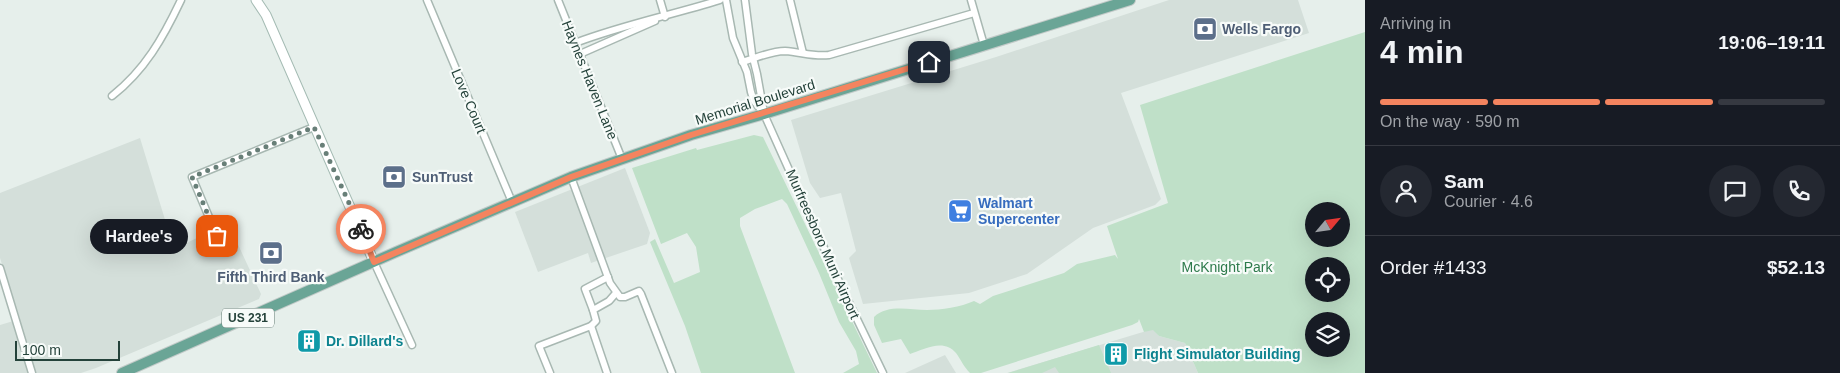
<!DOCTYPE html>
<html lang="en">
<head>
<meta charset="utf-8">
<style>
	body { margin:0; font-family:Arial,sans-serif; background:#242831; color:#f1f3f6; height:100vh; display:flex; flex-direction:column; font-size:19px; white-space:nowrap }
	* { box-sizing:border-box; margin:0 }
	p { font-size:16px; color:#9ea1a6 }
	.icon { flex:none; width:28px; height:28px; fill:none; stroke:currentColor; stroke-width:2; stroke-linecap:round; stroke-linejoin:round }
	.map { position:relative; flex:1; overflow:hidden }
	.details { display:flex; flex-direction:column; background:#171b24; width:475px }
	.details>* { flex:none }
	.needle { width:32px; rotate:61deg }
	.fabs { position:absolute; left:1305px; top:202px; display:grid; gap:10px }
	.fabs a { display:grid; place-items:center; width:45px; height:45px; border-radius:50%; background:#171b24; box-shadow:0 5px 20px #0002; font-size:25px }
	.scale { position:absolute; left:15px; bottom:12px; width:105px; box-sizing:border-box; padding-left:5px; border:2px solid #24423a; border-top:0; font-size:14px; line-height:18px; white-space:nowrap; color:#24423a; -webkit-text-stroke:4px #f7fbf9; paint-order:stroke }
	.pin { position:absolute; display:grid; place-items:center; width:42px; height:42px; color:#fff; margin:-21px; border-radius:10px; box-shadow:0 2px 8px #0006 }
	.courier { position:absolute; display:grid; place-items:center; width:50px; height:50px; margin:-25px; border:4px solid #f4845f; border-radius:50%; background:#fff; color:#222; box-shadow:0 1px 6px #0007 }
	.bubble { position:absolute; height:35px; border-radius:18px; background:#171b24; box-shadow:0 5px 20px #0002; font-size:16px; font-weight:700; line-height:35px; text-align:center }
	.summary em { font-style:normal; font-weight:700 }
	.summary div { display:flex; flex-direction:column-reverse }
	.summary { display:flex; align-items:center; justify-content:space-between; height:85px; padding:0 15px }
	h1 { font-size:32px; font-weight:700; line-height:38px }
	.bar { display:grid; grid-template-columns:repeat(4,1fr); gap:8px 5px; align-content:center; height:60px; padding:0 15px }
	.bar i { height:6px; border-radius:4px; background:#363941 }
	.bar .active { background:#f4845f }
	.bar p { grid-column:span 4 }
	.line { display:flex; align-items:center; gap:12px; padding:0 15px; border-top:1px solid #363941 }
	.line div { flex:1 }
	.round { display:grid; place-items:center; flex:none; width:52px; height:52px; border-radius:26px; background:#242831 }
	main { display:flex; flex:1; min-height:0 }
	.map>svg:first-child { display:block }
</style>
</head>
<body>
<main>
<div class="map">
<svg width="1365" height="373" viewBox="0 0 1365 373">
	<rect width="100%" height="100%" fill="#e6efeb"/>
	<g fill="#d4dfda">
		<path d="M1169,0H1298L1309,33L1121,93L1161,199L1155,205L1093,228L1027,274L969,293L863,304L849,258L856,251L841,193L820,198L810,183L791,120L996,57Z"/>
		<path d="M140,138L174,249L228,223L261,294L259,299L96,368L81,373H0V325L20,319L0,258V193Z"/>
		<path d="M625,168L650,233L647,244L591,263L588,253L538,272L515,212Z"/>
		<path d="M1153,329L1159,336L1185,343L1198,373H1007Z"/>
		<path d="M945,355L956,373H905Z"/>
	</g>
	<g fill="#bfe0c8" fill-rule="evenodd">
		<path d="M1365,32V373H1198L1185,343L1159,336L1153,330L1144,332L1139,319L1138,322L1132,325L981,373H970C964,367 961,360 956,353C944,338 924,349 910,354L901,339L882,343L874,325V317C888,304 909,310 927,310C941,310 961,307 974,301L980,304L993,296L1064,273L1077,264L1115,255L1118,259L1107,226L1168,203L1140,105ZM1341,211V239H1314V211ZM1314,266H1341V294H1314ZM1314,321H1341V349H1314Z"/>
		<path d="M754,135L763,137L877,373H843L859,364L856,351L839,322L819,273L787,204L782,199L755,209L740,218V226L795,373H701L685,326L650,242L655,239L674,283L700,272L696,247L687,233L661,244L632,168L696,148L697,150Z"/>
		<path d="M1099,345L1111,373H1059L1055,367L1042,373H1008Z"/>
	</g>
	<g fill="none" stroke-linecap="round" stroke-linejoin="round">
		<defs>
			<g id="street">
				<path d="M427,0L512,202"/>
				<path d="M558,0L622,159"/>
				<path d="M660,0L665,17"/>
				<path d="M726,0L733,38L747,72L751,92L754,101L764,114L841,286L883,373"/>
				<path d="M745,0L752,54L757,74L764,113"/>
				<path d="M790,0L803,53"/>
				<path d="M971,0L984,45"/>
				<path d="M575,43C622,25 672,15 720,0"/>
				<path d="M580,54L655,21"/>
				<path d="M742,62C756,58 771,51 785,51C801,52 813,57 829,55L974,13"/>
				<path d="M112,96C145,70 163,38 181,0"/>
				<path d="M571,177L610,283L620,297H625L639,291L641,294L672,373"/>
				<path d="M217,236L192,177L314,127"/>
				<path d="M374,262L412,345"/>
				<path d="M0,268L32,373"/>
				<path d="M593,310L585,289L608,277"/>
				<path d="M591,326L607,373"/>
				<path d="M550,373L539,346L591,326L596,321L593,310L609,301L616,293"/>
			</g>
			<path id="secondary" d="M256,0L266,15L374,262"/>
			<path id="primary" d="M122,373L396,252L571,177L691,135L764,114L1130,0"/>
		</defs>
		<use href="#street" stroke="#a8b8b2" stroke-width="9"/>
		<use href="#secondary" stroke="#a4bbb3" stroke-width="11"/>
		<use href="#primary" stroke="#c2cac8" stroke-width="12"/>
		<use href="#street" stroke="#fff" stroke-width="6"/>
		<use href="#secondary" stroke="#fff" stroke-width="9"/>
		<use href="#primary" stroke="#6aa596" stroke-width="10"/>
	</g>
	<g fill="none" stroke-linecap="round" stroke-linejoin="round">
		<path stroke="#687f78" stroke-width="5" stroke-dasharray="0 9" d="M217,236L192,177L314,127L361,229"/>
		<path stroke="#f4845f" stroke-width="6" d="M361,229L374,262L571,177L691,135L929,62"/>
	</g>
	<defs>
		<symbol id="bank-square" viewBox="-11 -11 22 22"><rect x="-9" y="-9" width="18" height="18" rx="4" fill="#5c6f8a" stroke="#f7fbf9"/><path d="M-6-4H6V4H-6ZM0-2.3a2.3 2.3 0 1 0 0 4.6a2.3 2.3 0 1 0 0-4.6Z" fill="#fff"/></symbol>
		<symbol id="supermarket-square" viewBox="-11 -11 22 22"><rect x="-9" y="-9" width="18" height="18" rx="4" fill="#3f7fe0" stroke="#f7fbf9"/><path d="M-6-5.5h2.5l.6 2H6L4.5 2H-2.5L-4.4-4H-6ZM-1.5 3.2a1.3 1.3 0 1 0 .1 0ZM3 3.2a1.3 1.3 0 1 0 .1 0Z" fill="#fff"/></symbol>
		<symbol id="building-square" viewBox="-11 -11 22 22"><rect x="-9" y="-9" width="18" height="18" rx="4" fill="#0f9aa8" stroke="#f7fbf9"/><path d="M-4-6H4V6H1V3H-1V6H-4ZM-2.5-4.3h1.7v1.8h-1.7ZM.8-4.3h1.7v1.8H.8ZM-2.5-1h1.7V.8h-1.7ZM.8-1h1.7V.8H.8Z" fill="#fff"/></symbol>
	</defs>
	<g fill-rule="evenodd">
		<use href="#bank-square" x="1191" y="15" width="28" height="28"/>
		<use href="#bank-square" x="380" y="163" width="28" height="28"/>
		<use href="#supermarket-square" x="946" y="197" width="28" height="28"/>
		<use href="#bank-square" x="257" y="239" width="28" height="28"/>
		<use href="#building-square" x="295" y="327" width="28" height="28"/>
		<use href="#building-square" x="1102" y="340" width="28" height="28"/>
	</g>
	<g text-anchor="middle" stroke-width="4.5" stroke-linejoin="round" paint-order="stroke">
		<rect fill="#f7fbf9" stroke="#637a73" stroke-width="1" x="222" y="308.5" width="52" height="19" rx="4"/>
		<g font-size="12" font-weight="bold" fill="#24423a">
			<text x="248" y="322">US 231</text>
		</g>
		<g font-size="14" font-weight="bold" fill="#4e5e75" stroke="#f7fbf9" text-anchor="start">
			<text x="1222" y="34">Wells Fargo</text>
			<text x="412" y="182">SunTrust</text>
			<text x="271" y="282" text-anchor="middle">Fifth Third Bank</text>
		</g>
		<g font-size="14" fill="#24423a" stroke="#f7fbf9">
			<text transform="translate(590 80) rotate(68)" y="5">Haynes Haven Lane</text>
			<text transform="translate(469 101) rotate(67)" y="5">Love Court</text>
			<text transform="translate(755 102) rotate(-17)" y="5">Memorial Boulevard</text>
			<text transform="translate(823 244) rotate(66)" y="5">Murfreesboro Muni Airport</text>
		</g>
		<g font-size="14" font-weight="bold" fill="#366cbe" stroke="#f7fbf9" text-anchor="start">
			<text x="978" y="208">Walmart<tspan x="978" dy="16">Supercenter</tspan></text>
		</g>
		<g font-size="14" fill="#2d7a4b" stroke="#f7fbf9">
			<text x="1227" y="272">McKnight Park</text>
		</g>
		<g font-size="14" font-weight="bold" fill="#0d838f" stroke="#f7fbf9" text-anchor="start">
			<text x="326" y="346">Dr. Dillard's</text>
			<text x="1134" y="359">Flight Simulator Building</text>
		</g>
	</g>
</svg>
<div class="fabs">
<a><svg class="needle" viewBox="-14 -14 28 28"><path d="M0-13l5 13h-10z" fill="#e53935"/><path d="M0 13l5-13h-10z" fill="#9ea1a6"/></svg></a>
<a><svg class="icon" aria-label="locate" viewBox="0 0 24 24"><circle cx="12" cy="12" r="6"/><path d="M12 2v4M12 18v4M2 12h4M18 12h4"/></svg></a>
<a><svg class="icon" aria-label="layers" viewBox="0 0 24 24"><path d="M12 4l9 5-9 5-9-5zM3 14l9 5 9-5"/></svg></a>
</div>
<div class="scale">100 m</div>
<div class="pin" style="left:217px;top:236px;background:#ea580c"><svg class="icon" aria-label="bag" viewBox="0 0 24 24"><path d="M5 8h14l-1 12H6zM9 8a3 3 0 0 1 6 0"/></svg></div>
<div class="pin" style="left:929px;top:62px;background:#1f2937"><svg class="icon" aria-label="home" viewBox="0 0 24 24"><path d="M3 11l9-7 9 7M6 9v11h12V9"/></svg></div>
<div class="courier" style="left:361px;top:229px"><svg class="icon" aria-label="bike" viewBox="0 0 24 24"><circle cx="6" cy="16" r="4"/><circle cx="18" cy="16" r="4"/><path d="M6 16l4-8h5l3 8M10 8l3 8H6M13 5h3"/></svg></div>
<div class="bubble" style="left:90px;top:219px;width:98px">Hardee's</div>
</div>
<section class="details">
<div class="summary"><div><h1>4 min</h1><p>Arriving in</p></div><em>19:06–19:11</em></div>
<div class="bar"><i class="active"></i><i class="active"></i><i class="active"></i><i></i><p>On the way · 590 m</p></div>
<div class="line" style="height:90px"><a class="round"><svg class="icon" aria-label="person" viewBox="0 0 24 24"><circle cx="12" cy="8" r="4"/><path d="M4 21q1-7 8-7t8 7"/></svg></a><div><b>Sam</b><p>Courier · 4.6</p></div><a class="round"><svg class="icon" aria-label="chat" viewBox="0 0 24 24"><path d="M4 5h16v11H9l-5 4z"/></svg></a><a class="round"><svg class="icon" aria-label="phone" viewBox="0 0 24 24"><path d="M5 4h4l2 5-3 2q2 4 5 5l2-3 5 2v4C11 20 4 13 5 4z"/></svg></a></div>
<div class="line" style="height:65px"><div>Order #1433</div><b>$52.13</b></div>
</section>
</main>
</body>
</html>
